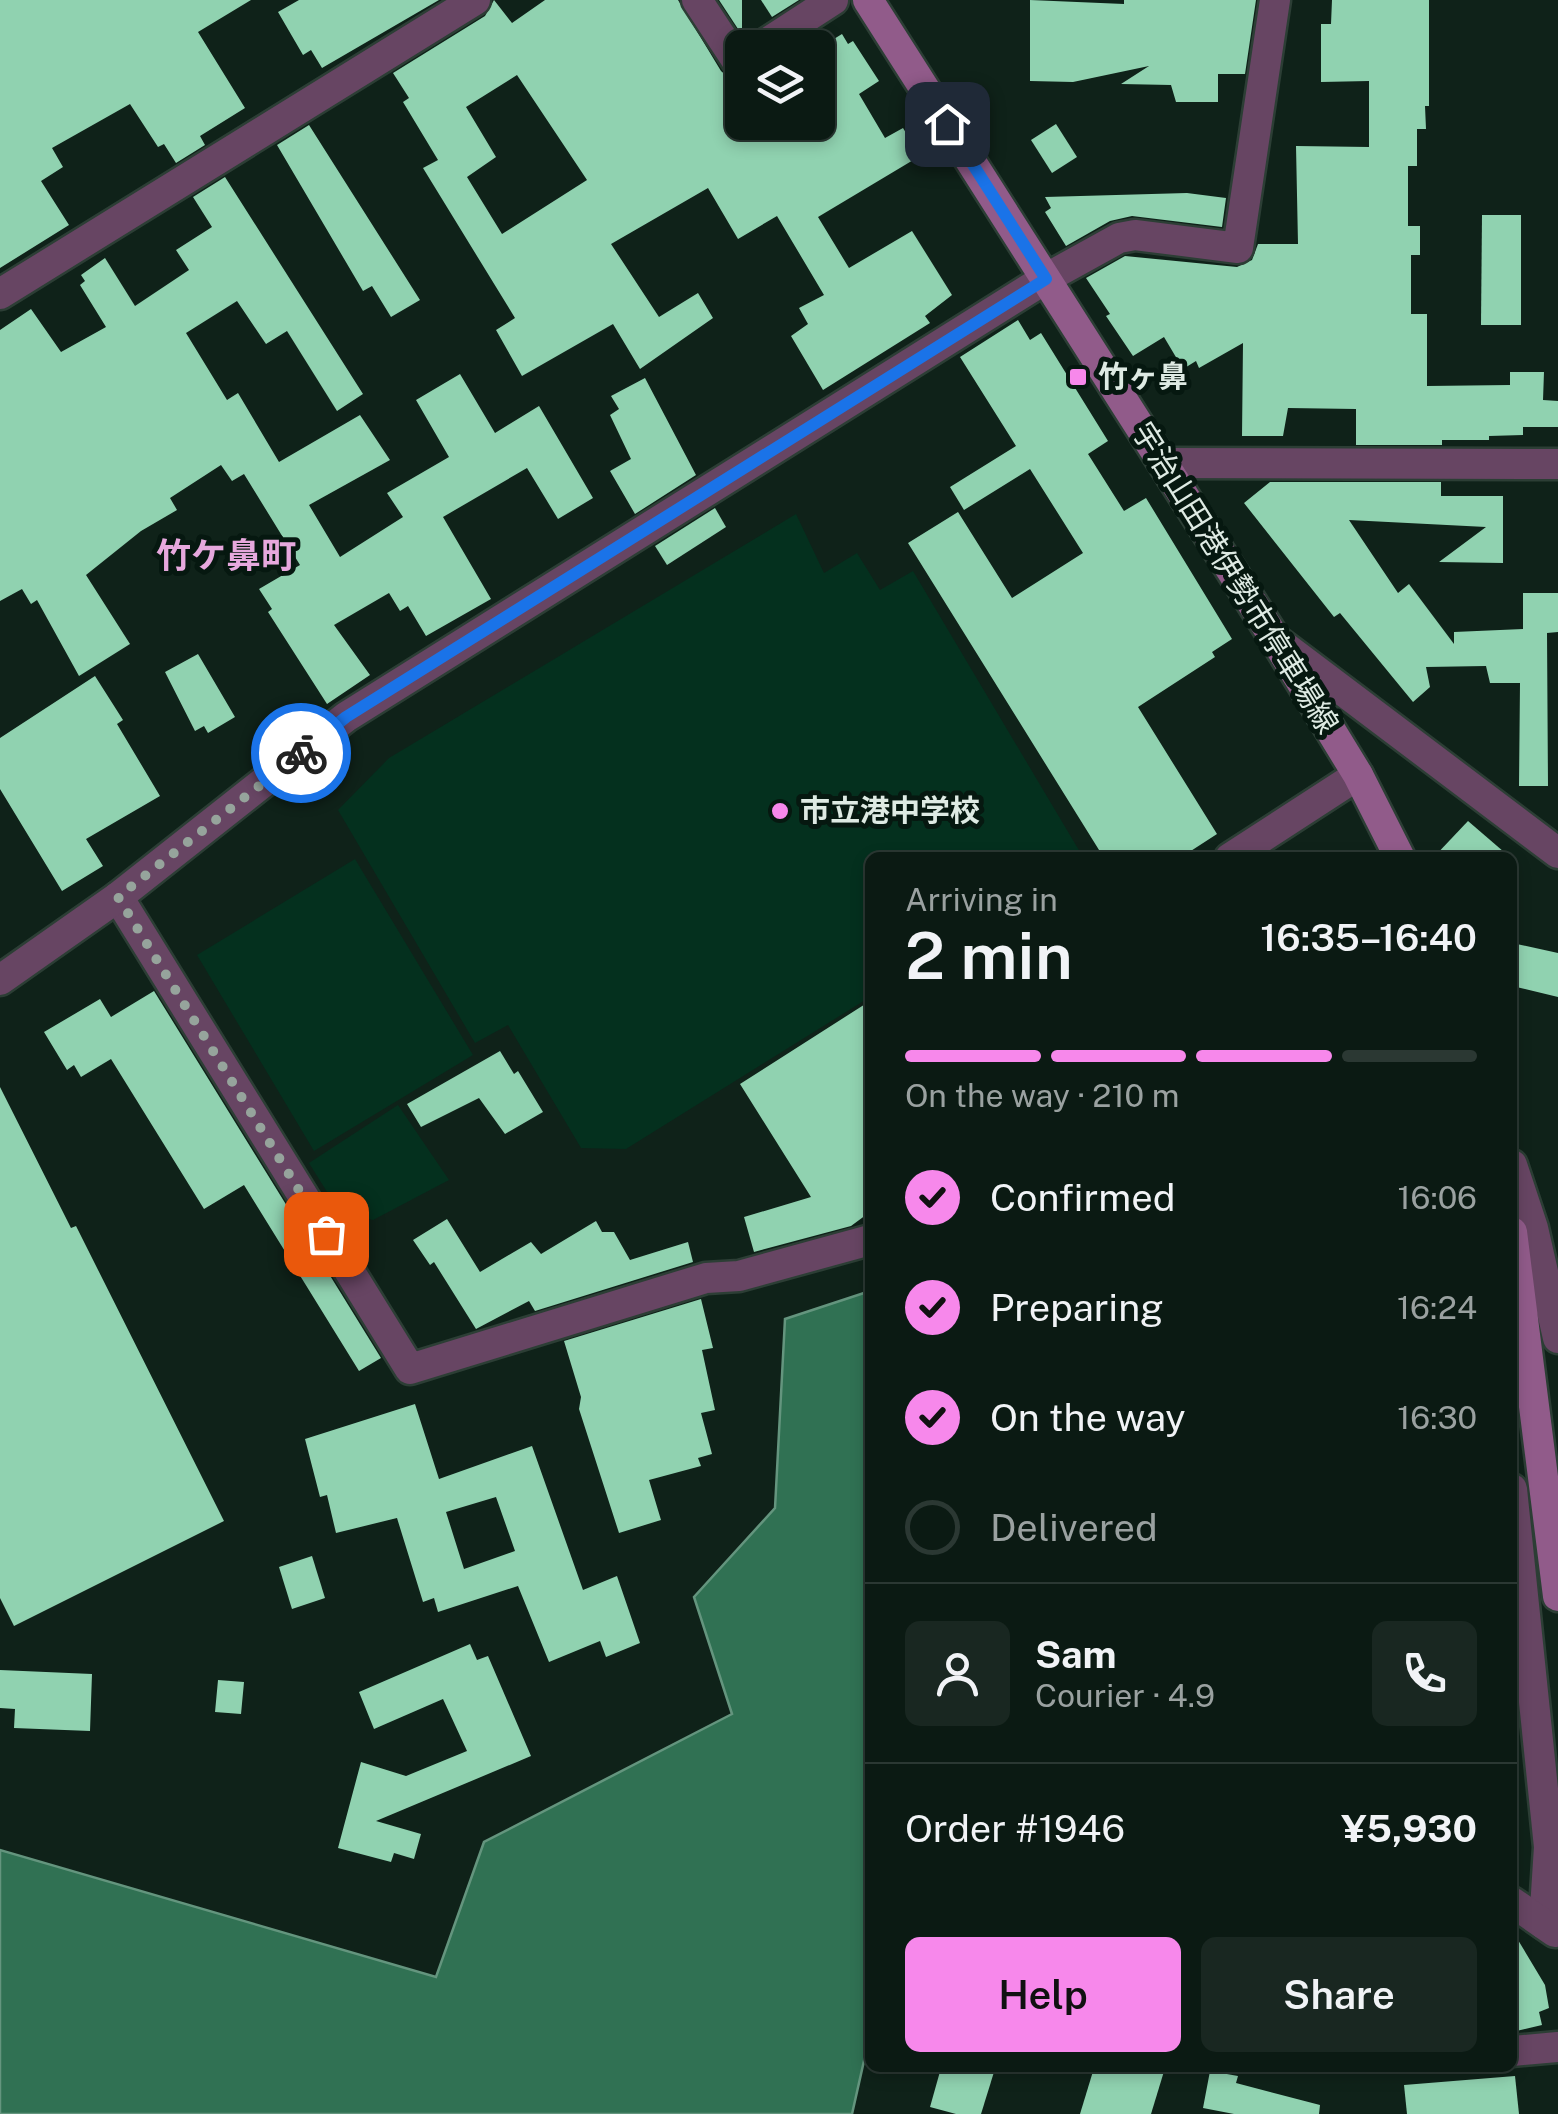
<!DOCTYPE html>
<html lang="en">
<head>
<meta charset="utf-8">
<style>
	body { margin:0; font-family:"Public Sans","Noto Sans JP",sans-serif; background:#192721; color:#f1f3f6; height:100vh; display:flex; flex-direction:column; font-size:38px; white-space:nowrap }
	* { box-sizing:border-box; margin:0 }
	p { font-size:32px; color:#9aa1a0 }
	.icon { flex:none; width:55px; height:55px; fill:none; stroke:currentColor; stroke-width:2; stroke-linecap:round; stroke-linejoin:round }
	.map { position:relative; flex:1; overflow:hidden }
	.details { position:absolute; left:865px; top:852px; width:652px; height:1220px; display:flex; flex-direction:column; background:#0b1a13; border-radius:15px; box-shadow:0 5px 15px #0003,0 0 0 2px #2b3833 }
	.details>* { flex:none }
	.controls { position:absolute; left:725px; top:30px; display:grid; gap:20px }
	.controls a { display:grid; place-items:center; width:110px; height:110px; border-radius:15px; background:#0b1a13; box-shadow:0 5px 15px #0003,0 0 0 2px #2b3833; font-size:50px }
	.pin { position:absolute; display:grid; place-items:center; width:85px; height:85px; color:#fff; margin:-42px; border-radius:20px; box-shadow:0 5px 15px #0006 }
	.courier { position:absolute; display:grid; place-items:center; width:100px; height:100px; margin:-50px; border:8px solid #1a73e8; border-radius:50%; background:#fff; color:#222; box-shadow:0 2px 12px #0007 }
	.headline em { font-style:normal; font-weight:600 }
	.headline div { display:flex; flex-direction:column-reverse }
	.headline { display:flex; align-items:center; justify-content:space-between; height:170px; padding:0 40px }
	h1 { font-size:65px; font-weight:600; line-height:75px }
	.bar { display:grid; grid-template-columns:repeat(4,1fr); gap:15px 10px; align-content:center; height:120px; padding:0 40px }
	.bar i { height:12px; border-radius:8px; background:#2b3833 }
	.bar .selected { background:#f788eb }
	.bar p { grid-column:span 4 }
	.line { display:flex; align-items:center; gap:25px; padding:0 40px; border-top:2px solid #2b3833 }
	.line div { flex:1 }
	.round { display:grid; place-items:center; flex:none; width:105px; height:105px; border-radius:15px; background:#192721 }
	ol { padding:0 40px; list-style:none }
	li { display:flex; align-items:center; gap:30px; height:110px }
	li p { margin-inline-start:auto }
	li .icon { padding:10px; border-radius:50%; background:#f788eb; color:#111; stroke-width:4 }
	li:last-child { color:#9aa1a0 }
	li i { width:55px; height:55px; border:5px solid #2b3833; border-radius:50% }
	.button { display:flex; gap:20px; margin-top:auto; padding:20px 40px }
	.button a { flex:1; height:115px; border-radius:15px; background:#f788eb; color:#111; font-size:40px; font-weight:600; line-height:115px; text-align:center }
	.button a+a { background:#192721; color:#f1f3f6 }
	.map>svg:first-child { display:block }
</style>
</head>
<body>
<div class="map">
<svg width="1558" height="2114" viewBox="0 0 1558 2114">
	<rect width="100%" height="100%" fill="#0f2219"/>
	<g fill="#04301e">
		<path d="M796,514L824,573L857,553L880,590L913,571L1083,857L870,858V997L626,1149L581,1148L508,1025L475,1043L338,810L389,758Z"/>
		<path d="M355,859L473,1055L314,1151L197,955Z"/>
		<path d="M398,1105L449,1180L373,1220L339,1211L309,1163Z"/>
	</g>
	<path fill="#307153" stroke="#64957e" stroke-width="2.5" d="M870,1291V2034L852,2114H0V1850L436,1977L484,1842L732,1714L694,1597L775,1508L785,1319Z"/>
	<g fill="#90d2b0" fill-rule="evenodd">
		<path d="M0,0H251L198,32L245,108L200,136L205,145L176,163L164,144L158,147L130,104L52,148L63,167L41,181L69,225L0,268Z"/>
		<path d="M299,0H439L322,68L311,50L303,55L278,12Z"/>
		<path d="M494,0L512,23L545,0H678L721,71L729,78H742V122H818L820,48H794L822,30L829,42L842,34L848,44L853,41L879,81L859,94L885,138L903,128L920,156L818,217L849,268L912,231L952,295L925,316L930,323L823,390L791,336L808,324L799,308L824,295L777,216L738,239L708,188L611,244L659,317L698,293L713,318L640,369L613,324L522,376L496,330L515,318L423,168L438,160L403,102L409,98L393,73L485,16ZM517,75L587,180L502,234L467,177L496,157L466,107Z"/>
		<path d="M719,0H742V35Z"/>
		<path d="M761,0H799L772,17Z"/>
		<path d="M1030,0L1124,4V0H1256L1245,74H1218V102H1176L1171,85L1121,84L1149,66L1073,82L1030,81Z"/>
		<path d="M1332,0H1429V106H1425L1426,129H1417V166H1408V226H1420V255H1411V314H1427V386L1510,385V372H1544L1543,400L1558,401V427H1523V435L1489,436V440H1442V445H1356V409L1288,408L1283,436H1242L1243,343L1199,368L1196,361L1183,369L1164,337L1133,356L1106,316L1110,314L1086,278L1125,256L1237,267L1252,260L1258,244H1298L1296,146L1369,147V81L1321,82V24H1331Z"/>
		<path d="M1056,124L1077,157L1052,173L1031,140Z"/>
		<path d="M309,125L420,300L391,317L372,286L363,291L277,145Z"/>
		<path d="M225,177L363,394L337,411L287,331L266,344L237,301L186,333L227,400L238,393L279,462L360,415L390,460L309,505L340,557L403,517L387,493L449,457L416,400L460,374L495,433L539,406L593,498L558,519L527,468L443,517L491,599L426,636L408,606L400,611L389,593L334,625L370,675L327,704L268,612L272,609L259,589L300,565L244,474L232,481L221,465L170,498L177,510L141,531L86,575L130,644L79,676L37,600L31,604L22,589L0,601V330L31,309L61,352L106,327L80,285L85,281L81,275L105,258L135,306L189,270L176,250L212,227L193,197Z"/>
		<path d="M1187,193L1226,198L1222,227L1132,216L1110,221L1066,246L1045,212L1051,208L1045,197Z"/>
		<path d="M1482,215H1521V325H1481Z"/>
		<path d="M1018,320L1030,340L1041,333L1108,441L1088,454L1124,511L1146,498L1232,639L1212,652L1215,657L1138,707L1217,834L1180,858H1104L908,543L958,512L1012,598L1083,553L1030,469L964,510L950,487L1016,446L960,357Z"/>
		<path d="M645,378L696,475L635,514L610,471L631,459L610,415L619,409L611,396Z"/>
		<path d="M1270,482H1441V496H1503V563L1439,562L1486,527L1349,520L1398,593L1409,584L1454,644V632L1523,629V593H1558V632L1547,633L1548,786H1519L1520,683H1490L1486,666L1426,667L1430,687L1413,702L1340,613L1334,617L1244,503Z"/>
		<path d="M715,508L726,527L667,565L655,546Z"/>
		<path d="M198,654L235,717L208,733L204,726L195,731L165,672Z"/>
		<path d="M95,676L123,720L117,724L160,796L86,839L103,866L62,891L0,789V738Z"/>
		<path d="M1468,821L1511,858H1433Z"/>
		<path d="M1512,943L1558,953V997L1512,986Z"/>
		<path d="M154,991L381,1358L359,1371L244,1185L204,1209L111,1059L81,1077L74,1065L67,1070L44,1032L100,999L111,1017Z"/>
		<path d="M870,1001V1212L851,1226L754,1252L744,1217L811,1197L740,1084Z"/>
		<path d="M500,1051L514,1074L518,1071L543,1112L505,1134L479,1098L421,1127L407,1104Z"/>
		<path d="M0,1087L71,1228L76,1226L224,1521L14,1626L0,1598Z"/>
		<path d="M447,1219L480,1272L531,1242L541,1254L596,1221L602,1232H614L630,1260L688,1242L693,1262L535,1311L529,1301L476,1329L434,1262L430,1265L413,1240Z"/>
		<path d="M701,1299L713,1348L702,1350L715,1410L701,1413L712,1454L698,1458L701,1466L649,1480L661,1520L619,1533L579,1409L581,1397L564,1341Z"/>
		<path d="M415,1404L439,1479L532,1446L583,1590L617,1576L640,1643L606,1657L600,1641L549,1662L518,1586L438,1612L434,1598L423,1602L397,1518L336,1533L327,1495L320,1497L305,1439ZM496,1497L515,1551L464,1569L446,1512Z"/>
		<path d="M312,1556L325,1598L292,1609L279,1567Z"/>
		<path d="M470,1644L477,1660L488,1656L531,1756L376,1821L421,1834L414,1859L394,1853L391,1862L338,1848L361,1762L406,1776L467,1751L443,1699L374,1729L359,1692Z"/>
		<path d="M0,1670L92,1674L90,1731L14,1728L15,1709L0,1708Z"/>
		<path d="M218,1680L244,1682L241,1714L215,1712Z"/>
		<path d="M1512,1930L1545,1985L1549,2008L1539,2012L1542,2025L1512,2032Z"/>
		<path d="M941,2068L994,2072L981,2114H956L930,2107Z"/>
		<path d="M1094,2068H1165L1151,2114H1080Z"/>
		<path d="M1210,2071L1238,2076L1236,2083L1320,2105L1319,2114H1234L1203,2108Z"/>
		<path d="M1515,2076L1519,2114H1407L1404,2085Z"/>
	</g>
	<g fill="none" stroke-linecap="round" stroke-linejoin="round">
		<defs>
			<g id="minor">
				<path d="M697,0L737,61L742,58"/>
				<path d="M759,48L833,0"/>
				<path d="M0,294L475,0"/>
				<path d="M1164,463L1558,464"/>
				<path d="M1277,641L1558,853"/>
				<path d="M1230,858L1358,775"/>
				<path d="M118,897L410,1369L706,1278L739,1276L870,1240"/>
				<path d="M0,980L118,897L346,717L1045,279L1119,238L1135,235L1238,248L1275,0"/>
				<path d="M1512,1165L1533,1228L1558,1338"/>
				<path d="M1512,1489L1549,1847L1544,1924"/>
				<path d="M1512,1902L1555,1932"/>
				<path d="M1512,2051L1558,2047"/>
			</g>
			<g id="secondary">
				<path d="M868,0L1275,639L1358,775L1400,858"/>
				<path d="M1512,1232L1558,1596"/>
			</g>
		</defs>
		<use href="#minor" stroke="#2c3e35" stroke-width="35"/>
		<use href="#secondary" stroke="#2c3e35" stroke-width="35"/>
		<use href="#minor" stroke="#674563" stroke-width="30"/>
		<use href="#secondary" stroke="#915b8a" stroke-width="30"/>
	</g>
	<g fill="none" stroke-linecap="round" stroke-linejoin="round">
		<path stroke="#96a49c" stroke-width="10" stroke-dasharray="0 18" d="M301,753L118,897L326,1234"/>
		<path stroke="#1a73e8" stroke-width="12" d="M301,753L346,717L1046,279L947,124"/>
	</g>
	<g fill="#f788eb" stroke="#061810" stroke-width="4">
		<rect x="1068" y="367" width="20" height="20" rx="5"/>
		<circle cx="780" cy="811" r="10"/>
	</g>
	<g text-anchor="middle" stroke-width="10" stroke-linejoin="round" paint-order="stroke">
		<g font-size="30" font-weight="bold" fill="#deeae3" stroke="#061810" text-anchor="start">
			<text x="1098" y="387">竹ヶ鼻</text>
			<text x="800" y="821">市立港中学校</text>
		</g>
		<g font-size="30" fill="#deeae3" stroke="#061810">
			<text transform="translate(1235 578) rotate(58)" y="10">宇治山田港伊勢市停車場線</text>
		</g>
		<g font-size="35" font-weight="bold" fill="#e6a8dd" stroke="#061810">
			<text x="226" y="568">竹ケ鼻町</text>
		</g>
	</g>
</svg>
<div class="controls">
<a><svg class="icon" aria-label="layers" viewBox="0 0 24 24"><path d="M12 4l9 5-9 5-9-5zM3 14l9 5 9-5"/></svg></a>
</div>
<div class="pin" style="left:326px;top:1234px;background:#ea580c"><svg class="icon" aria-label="bag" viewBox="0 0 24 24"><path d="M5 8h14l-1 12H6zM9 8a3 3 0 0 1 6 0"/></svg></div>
<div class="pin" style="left:947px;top:124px;background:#1f2937"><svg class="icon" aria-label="home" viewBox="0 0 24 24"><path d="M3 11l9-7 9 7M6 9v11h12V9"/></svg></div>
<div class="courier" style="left:301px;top:753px"><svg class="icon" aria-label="bike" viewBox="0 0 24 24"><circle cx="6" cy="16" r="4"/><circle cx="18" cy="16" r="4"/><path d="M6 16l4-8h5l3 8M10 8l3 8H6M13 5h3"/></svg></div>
<section class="details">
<div class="headline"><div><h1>2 min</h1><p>Arriving in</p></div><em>16:35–16:40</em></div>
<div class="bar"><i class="selected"></i><i class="selected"></i><i class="selected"></i><i></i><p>On the way · 210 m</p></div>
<ol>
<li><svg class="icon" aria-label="check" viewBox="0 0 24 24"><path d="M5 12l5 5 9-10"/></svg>Confirmed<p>16:06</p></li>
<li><svg class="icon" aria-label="check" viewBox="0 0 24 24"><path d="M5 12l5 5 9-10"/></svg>Preparing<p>16:24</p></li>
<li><svg class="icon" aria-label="check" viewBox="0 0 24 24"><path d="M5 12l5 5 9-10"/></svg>On the way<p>16:30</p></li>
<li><i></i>Delivered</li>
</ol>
<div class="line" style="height:180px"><a class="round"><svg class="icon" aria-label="person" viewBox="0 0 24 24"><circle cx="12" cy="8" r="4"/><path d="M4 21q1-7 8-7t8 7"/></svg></a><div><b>Sam</b><p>Courier · 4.9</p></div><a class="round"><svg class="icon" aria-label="phone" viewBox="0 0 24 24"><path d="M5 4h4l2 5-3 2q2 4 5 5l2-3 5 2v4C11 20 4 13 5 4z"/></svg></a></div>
<div class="line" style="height:130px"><div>Order #1946</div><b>¥5,930</b></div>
<div class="button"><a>Help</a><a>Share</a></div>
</section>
</div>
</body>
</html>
